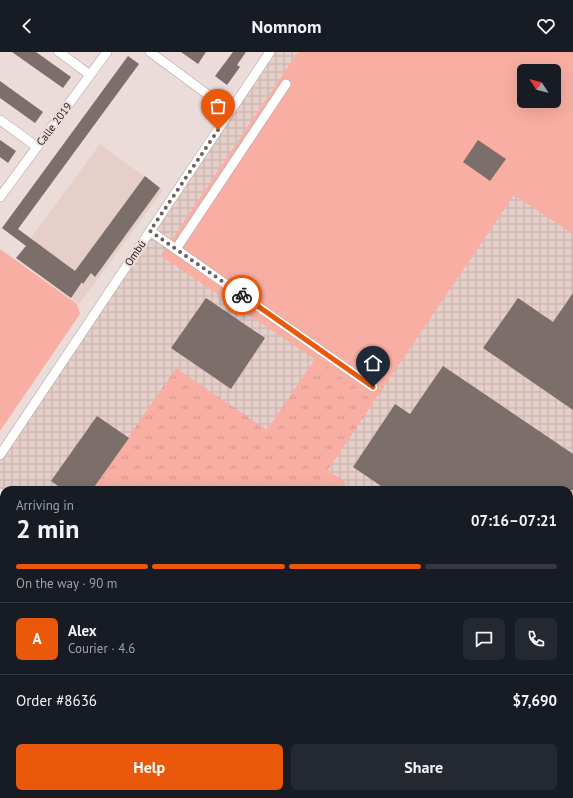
<!DOCTYPE html>
<html lang="en">
<head>
<meta charset="utf-8">
<style>
	body { margin:0; font-family:"PT Sans",sans-serif; background:#242831; color:#f1f3f6; height:100vh; display:flex; flex-direction:column; font-size:15px; white-space:nowrap }
	* { box-sizing:border-box; margin:0 }
	p { font-size:13px; color:#9ea1a6 }
	.icon { flex:none; width:22px; height:22px; fill:none; stroke:currentColor; stroke-width:2; stroke-linecap:round; stroke-linejoin:round }
	.map { position:relative; flex:1; overflow:hidden }
	.side { position:absolute; left:0px; top:434px; width:573px; height:312px; display:flex; flex-direction:column; background:#171b24; border-radius:12px 12px 0 0; box-shadow:0 4px 16px #0002 }
	.side>* { flex:none }
	.needle { width:26px; rotate:306deg }
	.tools { position:absolute; left:517px; top:12px; display:grid; gap:8px }
	.tools a { display:grid; place-items:center; width:44px; height:44px; border-radius:6px; background:#171b24; box-shadow:0 4px 16px #0002; font-size:20px }
	.pin { position:absolute; display:grid; place-items:center; width:34px; height:34px; color:#fff; margin:-41px -17px; border-radius:50% 50% 50% 0; rotate:-45deg; box-shadow:0 0 4px #0007 }
	.pin .icon { rotate:45deg }
	.courier { position:absolute; display:grid; place-items:center; width:40px; height:40px; margin:-20px; border:3px solid #ea580c; border-radius:50%; background:#fff; color:#222; box-shadow:0 1px 5px #0007 }
	.summary em { font-style:normal; font-weight:700 }
	.summary div { display:flex; flex-direction:column-reverse }
	.summary { display:flex; align-items:center; justify-content:space-between; height:68px; padding:0 16px }
	h1 { font-size:26px; font-weight:700; line-height:30px }
	.bar { display:grid; grid-template-columns:repeat(4,1fr); gap:6px 4px; align-content:center; height:48px; padding:0 16px }
	.bar i { height:5px; border-radius:3px; background:#363941 }
	.bar .active { background:#ea580c }
	.bar p { grid-column:span 4 }
	.line { display:flex; align-items:center; gap:10px; padding:0 16px; border-top:1px solid #363941 }
	.line div { flex:1 }
	.round { display:grid; place-items:center; flex:none; width:42px; height:42px; border-radius:6px; background:#242831 }
	.primary-button { display:flex; gap:8px; margin-top:auto; padding:8px 16px }
	.primary-button a { flex:1; height:46px; border-radius:6px; background:#ea580c; color:#fff; font-size:16px; font-weight:700; line-height:46px; text-align:center }
	.primary-button a+a { background:#242831; color:#f1f3f6 }
	header { display:flex; justify-content:space-between; align-items:center; height:52px; padding:0 16px; background:#171b24; font-size:18px; font-weight:700 }
	.map>svg:first-child { display:block }
</style>
</head>
<body>
<header><svg class="icon" aria-label="back" viewBox="0 0 24 24"><path d="M15 5l-7 7 7 7"/></svg>Nomnom<svg class="icon" aria-label="heart" viewBox="0 0 24 24"><path d="M12 20l-8-8c-3-5 5-10 8-4 3-6 11-1 8 4z"/></svg></header>
<div class="map">
<svg width="573" height="746" viewBox="0 0 573 746">
	<defs>
		<pattern id="industrial-grid" width="8" height="8" patternUnits="userSpaceOnUse"><rect width="8" height="8" fill="#e6cec9"/><path d="M0 4h8M4 0v8" fill="none" stroke="#c5b1ac"/></pattern>
		<pattern id="grass-tufts" width="24" height="20" patternUnits="userSpaceOnUse"><rect width="24" height="20" fill="#f8aea2"/><path d="M3 7l-1-3M5 7V3M7 7l1-3M15 17l-1-3M17 17v-4M19 17l1-3" fill="none" stroke="#d4958b"/></pattern>
	</defs>
	<rect width="100%" height="100%" fill="#ecdcd9"/>
	<path fill="#e6cec9" d="M100,92L163,138L79,252L16,206Z"/>
	<path fill="url(#industrial-grid)" fill-rule="evenodd" d="M270,0H573V571L569,577V438H4L0,443V403ZM524,19H554V49H524Z"/>
	<path fill="url(#grass-tufts)" d="M315,307L375,348L328,418L346,431L342,438H92L176,316L267,378Z"/>
	<g fill="#f8aea2" fill-rule="evenodd">
		<path d="M298,0H573V182L514,143L375,348L161,204ZM524,19H554V49H524Z"/>
		<path d="M0,197L77,252L80,262L0,379Z"/>
	</g>
	<g fill="#7c6e6b">
		<path d="M12,0H36L71,25L63,36Z"/>
		<path d="M181,0H206L198,12Z"/>
		<path d="M233,0H246L237,13L240,15L227,33L215,24Z"/>
		<path d="M128,4L139,12L18,177L75,219L145,124L160,136L95,225L91,221L83,232L82,230L71,246L16,206L26,194L2,176Z"/>
		<path d="M0,29L43,60L35,71L0,46Z"/>
		<path d="M0,88L16,99L8,111L0,105Z"/>
		<path d="M478,88L506,107L490,129L463,110Z"/>
		<path d="M573,241V358L483,296L518,246L553,270Z"/>
		<path d="M206,246L265,286L231,337L171,296Z"/>
		<path d="M443,314L573,402V438H387L353,415L395,352L410,362Z"/>
		<path d="M97,364L129,386L92,438H64L51,429Z"/>
	</g>
	<g fill="none" stroke-linecap="round" stroke-linejoin="round">
		<defs>
			<g id="street">
				<path d="M59,0L90,23"/>
				<path d="M150,0L230,59"/>
				<path d="M0,68L37,95"/>
				<path d="M0,145L107,0"/>
				<path d="M150,179L373,335"/>
				<path d="M176,197L286,32"/>
				<path d="M0,403L270,0"/>
				<path d="M0,541L4,544"/>
				<path d="M0,716L4,710"/>
				<path d="M262,742L267,746"/>
			</g>
			<g id="secondary">
				<path d="M0,443L4,446"/>
				<path d="M569,577L573,571"/>
				<path d="M404,742L410,746"/>
				<path d="M451,746L454,742"/>
			</g>
		</defs>
		<use href="#street" stroke="#b2a3a0" stroke-width="10"/>
		<use href="#secondary" stroke="#b2a3a0" stroke-width="14"/>
		<use href="#street" stroke="#fff" stroke-width="9"/>
		<use href="#secondary" stroke="#fff" stroke-width="13"/>
		<defs>
			<g id="rail">
				<path d="M0,496L4,499"/>
				<path d="M332,742L337,746"/>
			</g>
		</defs>
		<use href="#rail" stroke="#423b3a" stroke-width="4.5"/>
		<use href="#rail" stroke="#ecdcd9" stroke-width="3" stroke-dasharray="9" stroke-linecap="butt"/>
	</g>
	<g fill="none" stroke-linecap="round" stroke-linejoin="round">
		<path stroke="#6b6261" stroke-width="4" stroke-dasharray="0 7.2" d="M218,78L150,179L242,243"/>
		<path stroke="#ea580c" stroke-width="5" d="M242,243L373,335"/>
	</g>
	<g text-anchor="middle" stroke-width="4" stroke-linejoin="round" paint-order="stroke">
		<g font-size="11" fill="#262120" stroke="#ecdcd9">
			<text transform="translate(54 72) rotate(-53)" y="4">Calle 2019</text>
			<text transform="translate(135 201) rotate(-56)" y="4">Ombú</text>
		</g>
	</g>
</svg>
<div class="tools">
<a><svg class="needle" viewBox="-14 -14 28 28"><path d="M0-13l5 13h-10z" fill="#e53935"/><path d="M0 13l5-13h-10z" fill="#9ea1a6"/></svg></a>
</div>
<div class="pin" style="left:218px;top:78px;background:#ea580c"><svg class="icon" aria-label="bag" viewBox="0 0 24 24"><path d="M5 8h14l-1 12H6zM9 8a3 3 0 0 1 6 0"/></svg></div>
<div class="pin" style="left:373px;top:335px;background:#1f2937"><svg class="icon" aria-label="home" viewBox="0 0 24 24"><path d="M3 11l9-7 9 7M6 9v11h12V9"/></svg></div>
<div class="courier" style="left:242px;top:243px"><svg class="icon" aria-label="bike" viewBox="0 0 24 24"><circle cx="6" cy="16" r="4"/><circle cx="18" cy="16" r="4"/><path d="M6 16l4-8h5l3 8M10 8l3 8H6M13 5h3"/></svg></div>
<section class="side">
<div class="summary"><div><h1>2 min</h1><p>Arriving in</p></div><em>07:16–07:21</em></div>
<div class="bar"><i class="active"></i><i class="active"></i><i class="active"></i><i></i><p>On the way · 90 m</p></div>
<div class="line" style="height:72px"><b class="round" style="background:#ea580c;color:#fff">A</b><div><b>Alex</b><p>Courier · 4.6</p></div><a class="round"><svg class="icon" aria-label="chat" viewBox="0 0 24 24"><path d="M4 5h16v11H9l-5 4z"/></svg></a><a class="round"><svg class="icon" aria-label="phone" viewBox="0 0 24 24"><path d="M5 4h4l2 5-3 2q2 4 5 5l2-3 5 2v4C11 20 4 13 5 4z"/></svg></a></div>
<div class="line" style="height:52px"><div>Order #8636</div><b>$7,690</b></div>
<div class="primary-button"><a>Help</a><a>Share</a></div>
</section>
</div>
</body>
</html>
